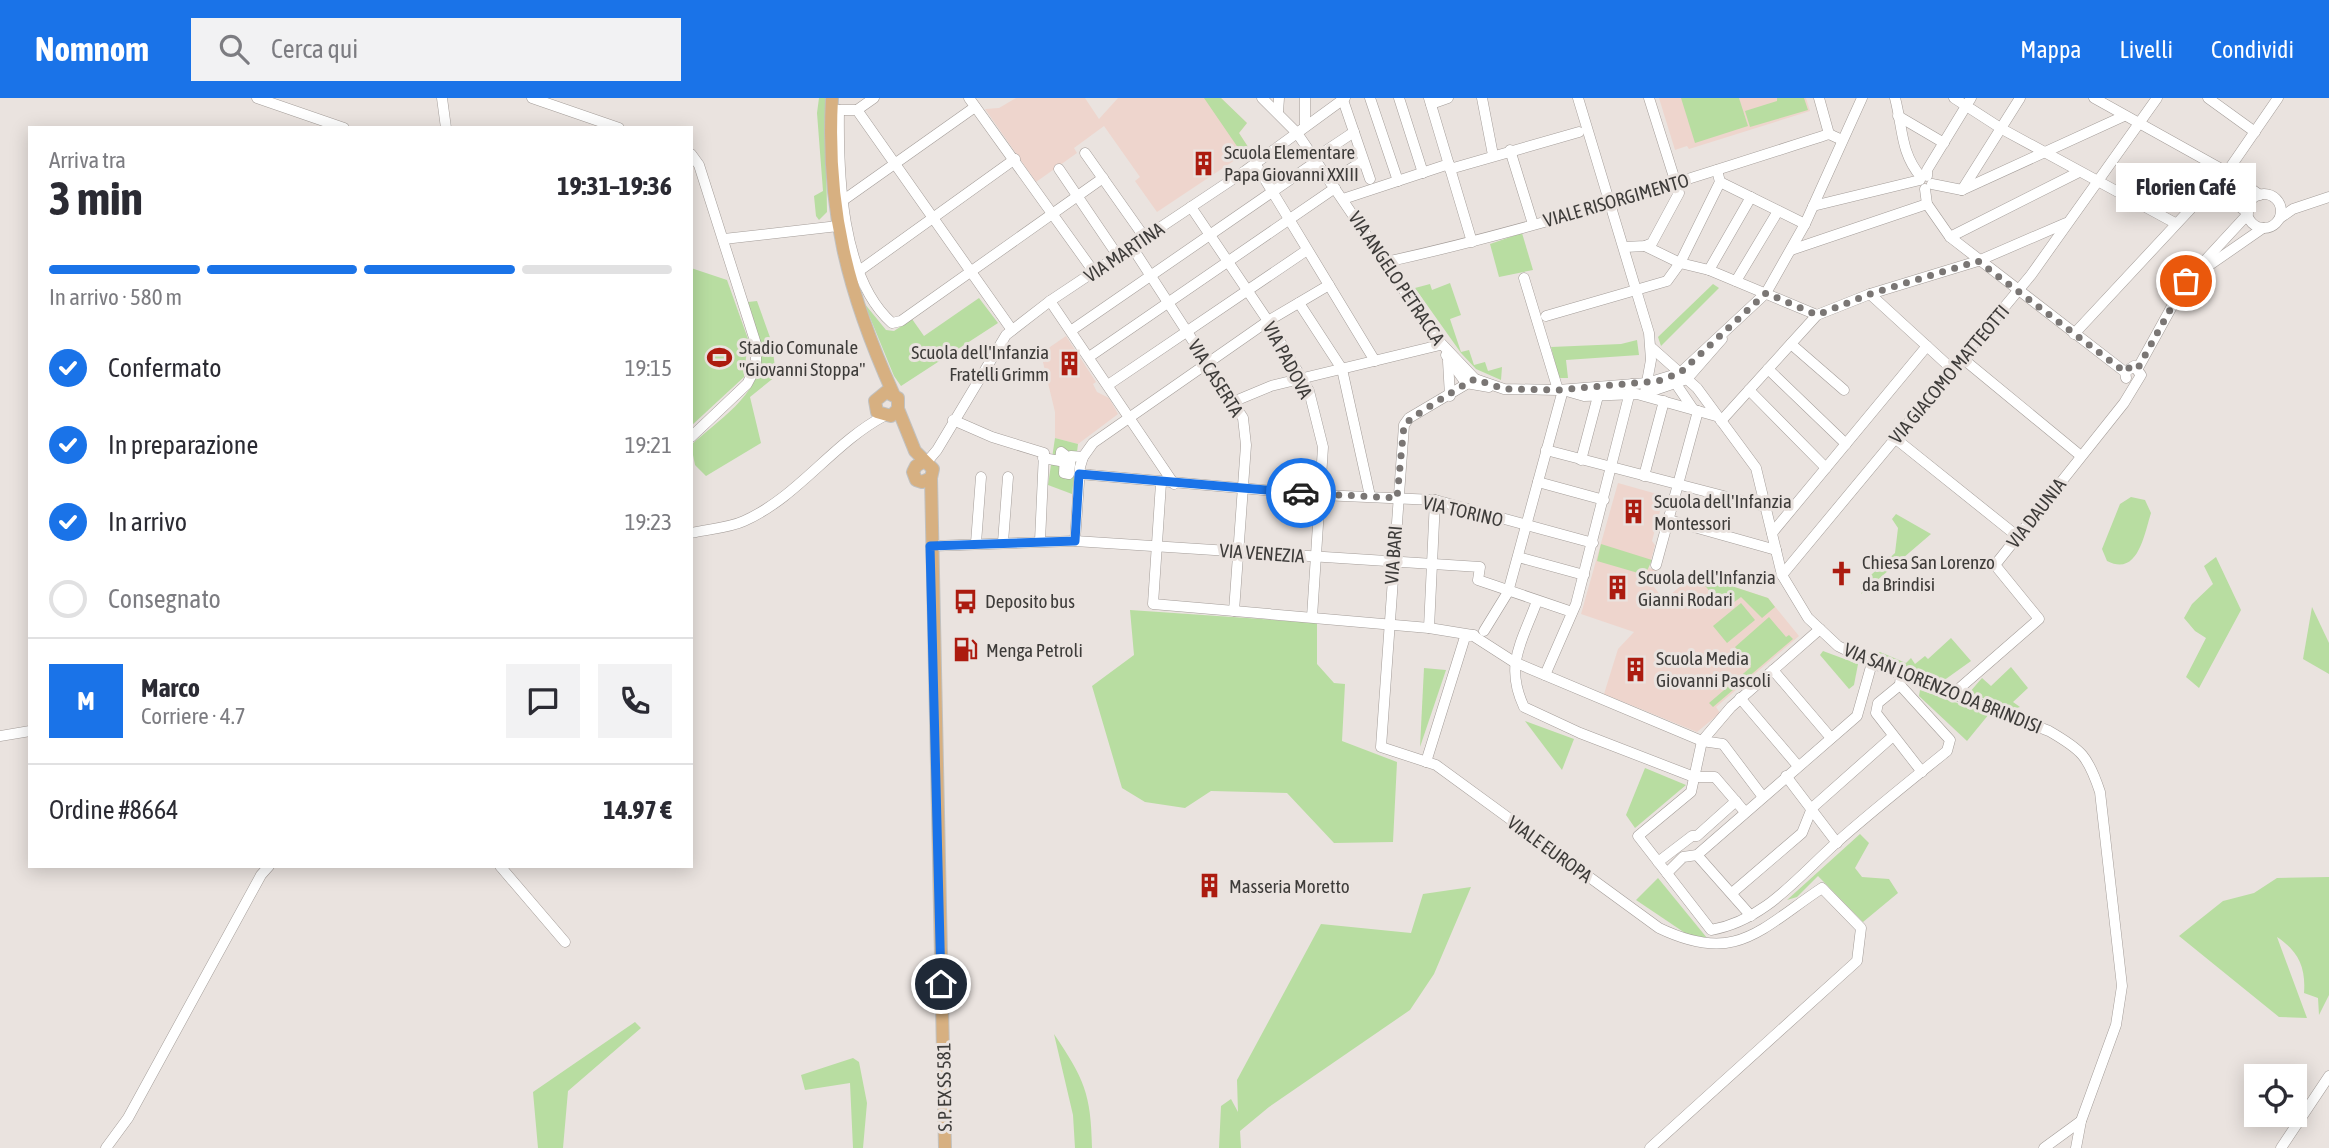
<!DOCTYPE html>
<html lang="it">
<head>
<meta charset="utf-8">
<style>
	body { margin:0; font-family:"Asap Condensed",sans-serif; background:#f2f2f3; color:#2b2b33; height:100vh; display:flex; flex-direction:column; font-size:26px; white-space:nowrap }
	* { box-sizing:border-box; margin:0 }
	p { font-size:23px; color:#7c7c81 }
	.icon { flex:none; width:38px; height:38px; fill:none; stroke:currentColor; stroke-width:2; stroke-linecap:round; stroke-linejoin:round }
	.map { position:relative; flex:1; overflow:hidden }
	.sheet { position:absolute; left:28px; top:28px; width:665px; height:742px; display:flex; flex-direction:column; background:#fff; border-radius:0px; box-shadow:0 4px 18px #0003 }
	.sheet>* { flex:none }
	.tools { position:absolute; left:2244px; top:966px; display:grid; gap:14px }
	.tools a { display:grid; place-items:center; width:63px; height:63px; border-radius:0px; background:#fff; box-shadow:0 4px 18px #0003; font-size:35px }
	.pin { position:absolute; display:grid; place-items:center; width:60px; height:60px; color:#fff; margin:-30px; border:4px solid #fff; border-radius:50%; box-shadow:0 2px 7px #0007 }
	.courier { position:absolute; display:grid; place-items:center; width:70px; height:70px; margin:-35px; border:5px solid #1a73e8; border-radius:50%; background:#fff; color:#222; box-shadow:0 2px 9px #0007 }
	.bubble { position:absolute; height:49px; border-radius:0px; background:#fff; box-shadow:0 4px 18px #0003; font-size:23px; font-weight:700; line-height:49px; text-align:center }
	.overview em { font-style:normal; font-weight:700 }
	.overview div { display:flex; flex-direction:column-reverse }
	.overview { display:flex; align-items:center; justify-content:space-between; height:119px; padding:0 21px }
	h1 { font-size:46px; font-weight:700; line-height:52px }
	.bar { display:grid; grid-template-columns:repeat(4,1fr); gap:10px 7px; align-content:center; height:84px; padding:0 21px }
	.bar i { height:9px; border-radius:5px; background:#e1e1e2 }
	.bar .active { background:#1a73e8 }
	.bar p { grid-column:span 4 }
	.line { display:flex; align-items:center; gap:18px; padding:0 21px; border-top:2px solid #e1e1e2 }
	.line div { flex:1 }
	.round { display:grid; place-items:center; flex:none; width:74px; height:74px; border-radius:0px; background:#f2f2f3 }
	ol { padding:0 21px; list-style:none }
	li { display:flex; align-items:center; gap:21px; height:77px }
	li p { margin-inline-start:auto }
	li .icon { padding:7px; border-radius:50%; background:#1a73e8; color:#fff; stroke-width:4 }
	li:last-child { color:#7c7c81 }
	li i { width:38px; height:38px; border:4px solid #e1e1e2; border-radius:50% }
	header { display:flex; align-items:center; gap:42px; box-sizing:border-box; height:98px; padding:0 35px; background:#1a73e8; color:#fff }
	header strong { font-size:33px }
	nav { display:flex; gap:38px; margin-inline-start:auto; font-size:24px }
	.search { width:490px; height:63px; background:#f2f2f3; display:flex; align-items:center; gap:18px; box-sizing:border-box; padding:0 24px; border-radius:0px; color:#7c7c81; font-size:26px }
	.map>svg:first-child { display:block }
</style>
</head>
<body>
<header>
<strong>Nomnom</strong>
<div class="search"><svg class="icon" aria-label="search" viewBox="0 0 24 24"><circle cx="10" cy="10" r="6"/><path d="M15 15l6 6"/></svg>Cerca qui</div>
<nav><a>Mappa</a><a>Livelli</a><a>Condividi</a></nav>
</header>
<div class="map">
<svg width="2329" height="1050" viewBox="0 0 2329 1050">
	<rect width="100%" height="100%" fill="#eae3df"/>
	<g fill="#eed5cd">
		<path d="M1016,0H1085L1099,21L1118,0H1221L1247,25L1239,35L1250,52L1157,114L1135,83L1140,79L1104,28L1074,50L1077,55L1036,84L985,11L999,10Z"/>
		<path d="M1659,0H1806L1810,13L1689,51L1687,48L1675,52Z"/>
		<path d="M1066,238L1096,284L1093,286L1097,294L1109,300L1118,316L1078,346L1055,340V314L1042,260L1050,249Z"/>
		<path d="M1618,385L1664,398L1652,443L1655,447L1649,470L1656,472L1651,485L1664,502L1695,476L1768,500L1799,538L1716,609L1720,615L1697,634L1604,596L1618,551L1634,534L1581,516Z"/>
	</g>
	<g fill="#b8dda1">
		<path d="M819,0H825L827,114L819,122L816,118L814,98L823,93L817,15Z"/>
		<path d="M1204,0H1221L1247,25L1239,35L1250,52L1243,57Z"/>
		<path d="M1681,0H1739L1748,28L1695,45Z"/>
		<path d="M1777,0H1804L1808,12L1750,29L1745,13L1777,3Z"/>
		<path d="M1522,135L1533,172L1499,179L1490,146Z"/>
		<path d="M691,170L727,182L748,241L744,279L691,328Z"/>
		<path d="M1450,185L1461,217L1450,221L1461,254L1469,252L1474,267L1485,264L1488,273L1502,269L1501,282L1476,271L1461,255L1415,190L1430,186L1432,192Z"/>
		<path d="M1713,186L1719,190L1661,248L1658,239Z"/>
		<path d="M979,200L998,225L901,288L894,278L864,205L886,232L894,233L912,221L924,238Z"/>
		<path d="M757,203L772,245L776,278L750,299L761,345L706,378L695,367L691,347C716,324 761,296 761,258C761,240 753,221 748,204Z"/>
		<path d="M1637,242L1639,257L1566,262L1568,280H1559L1551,249L1621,246Z"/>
		<path d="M1055,340L1078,346L1072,396L1048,387Z"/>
		<path d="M2131,399L2145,402L2151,415C2144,437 2138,479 2107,463L2102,451L2120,406Z"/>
		<path d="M1896,416L1931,436L1861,496L1871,477L1895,455L1898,430L1892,421Z"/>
		<path d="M1601,446L1652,462L1645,477L1597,463Z"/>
		<path d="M2216,459L2241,512L2199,590L2186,579L2206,540L2195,533L2184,520L2192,506L2213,486L2204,468Z"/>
		<path d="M1695,476L1768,500L1775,509L1762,520L1741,499L1725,511Z"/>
		<path d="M1741,505L1755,522L1727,545L1713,528Z"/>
		<path d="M2312,509L2329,545V576L2303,561Z"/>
		<path d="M1130,512L1317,525V566L1334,585L1345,586L1342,643L1397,664L1393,744L1334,745L1287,695L1211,693L1185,710L1145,704L1122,690L1092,588L1134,557Z"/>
		<path d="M1769,519L1786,539L1789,537L1793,541L1713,609L1709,605L1751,569L1735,549Z"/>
		<path d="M1951,540L1971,563L1943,583L1875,558L1876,554H1880L1906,565L1911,560L1915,566L1925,558L1928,561Z"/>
		<path d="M1823,553L1858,566L1854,587L1849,591L1820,557Z"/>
		<path d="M2011,569L2028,590L2013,604L2020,609L2013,611L1969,595L1982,580L1991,588Z"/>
		<path d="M1424,570L1446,572L1420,649Z"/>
		<path d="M1920,592L1989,616L1967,643L1919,598Z"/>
		<path d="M1525,623L1574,641L1562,672Z"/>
		<path d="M1645,670L1686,687L1635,730L1626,717Z"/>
		<path d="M1860,736L1869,745L1855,770L1862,779L1889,781L1898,795L1863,824L1818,778L1797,799L1787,802Z"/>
		<path d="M2329,779V897L2319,917L2318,900L2304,895C2306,869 2298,853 2277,839L2307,920L2279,919L2179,838L2223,803L2254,795L2277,780Z"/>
		<path d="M1658,780L1707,840L1688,837L1636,802Z"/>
		<path d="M1471,789L1434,876L1410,912L1269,1009L1240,1033L1241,1050H1219L1221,1008L1231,1001L1238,1014L1237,982L1321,826L1411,835L1423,796Z"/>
		<path d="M635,924L641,930L568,993L563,1050H538L533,994Z"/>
		<path d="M1054,936C1084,981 1091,995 1092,1050H1075L1073,1017Z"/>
		<path d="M853,960L859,964L867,1005L863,1050H853L850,985L805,992L801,977Z"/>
	</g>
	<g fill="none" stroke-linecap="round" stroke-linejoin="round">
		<defs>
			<g id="minor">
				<path d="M257,0L344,30"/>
				<path d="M442,0L446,30"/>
				<path d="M532,0L619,30"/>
				<path d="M969,0L1094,174"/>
				<path d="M1262,0L1297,35L1437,241L1475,281L1504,291L1558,292L1647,285L1680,275"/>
				<path d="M1305,0V28"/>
				<path d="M1370,0L1398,83"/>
				<path d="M1399,0L1423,75"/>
				<path d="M1429,0L1472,144"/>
				<path d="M1482,0L1493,57"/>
				<path d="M1578,0L1649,235L1651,262L1645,295"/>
				<path d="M1819,0L1829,36"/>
				<path d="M1895,0C1903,30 1900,54 1921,79"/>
				<path d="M1954,0L2002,31L2175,125"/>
				<path d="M2094,0L2227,74L2260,97"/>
				<path d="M2208,0L2255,34"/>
				<path d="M1343,2L1370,81"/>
				<path d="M1431,6L1448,0"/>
				<path d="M833,12H857L1012,232"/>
				<path d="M839,12C838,76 841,180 892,225L901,223L1103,80"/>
				<path d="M857,12L874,0"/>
				<path d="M1278,14L1279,0"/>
				<path d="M1898,18L1944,45"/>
				<path d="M1510,52L1533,126"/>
				<path d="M1085,55L1145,140"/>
				<path d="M691,56L699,67L756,246V269L747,286L691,339"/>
				<path d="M1315,60L1354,34"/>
				<path d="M1255,65L1375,263"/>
				<path d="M1059,71L1118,158"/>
				<path d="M1450,71L1579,34"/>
				<path d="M2227,74L2278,0"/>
				<path d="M1927,78V72L1971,0"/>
				<path d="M1330,84L1363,63"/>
				<path d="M1720,84L1805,126"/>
				<path d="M1932,86L1962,92L2124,18"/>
				<path d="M1925,91L1927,106L1950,139L2125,274L2126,280"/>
				<path d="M1962,92L2020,0"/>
				<circle cx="2264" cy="113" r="17"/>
				<path d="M845,101L975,9"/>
				<path d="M1343,101L1449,66"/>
				<path d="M1813,108L1920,82"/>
				<path d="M1191,109L1268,223L1309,293L1323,349L1312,519"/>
				<path d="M2280,120L2293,111L2329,99"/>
				<path d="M1950,139L2079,74"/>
				<path d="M724,141L838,128"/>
				<path d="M1645,148L1680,165L1709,172L1817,217"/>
				<path d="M1132,149L1243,320L1246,347L1234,513"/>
				<path d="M1625,149L1645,148L1652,145L1679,95L1649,0"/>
				<path d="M1791,152L1927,106"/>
				<path d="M1386,164C1536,131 1683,83 1829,36L1842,42"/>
				<path d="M1709,172L1751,99"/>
				<path d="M2201,173L2263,130"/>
				<path d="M852,178L1015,61"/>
				<path d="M1524,180L1558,292"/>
				<path d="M1736,183L1778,113"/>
				<path d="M1870,196L1953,272"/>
				<path d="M1050,203L1174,386"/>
				<path d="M1299,205L1342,271L1370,398"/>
				<path d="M1546,218L1667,183L1680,165L1720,84L1717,72"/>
				<path d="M1072,232L1317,63"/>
				<path d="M2074,236L2210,90H2215L2248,115"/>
				<path d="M1791,246L1844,292"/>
				<path d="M1652,250L1697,290L1756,370L1782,477L1808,520L1838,548L1872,565L2049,633C2082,652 2088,658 2100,694L2122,888L2116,927L2081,1023L2076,1050"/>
				<path d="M1446,257L1466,285L1489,289"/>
				<path d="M1089,259L1335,90"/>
				<path d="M1962,260L2081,358"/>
				<path d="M1448,263L1450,298"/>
				<path d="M2138,270L2186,183L2247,117"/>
				<path d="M1768,271L1846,346"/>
				<path d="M1475,281L1409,320L1404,327L1381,649L1436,667L1659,830C1736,867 1759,832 1822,790L1861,830L1857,863L1650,1050"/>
				<path d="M1108,287L1307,152"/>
				<path d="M1563,292L1584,298L1637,296L1716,318"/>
				<path d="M1749,292L1826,370"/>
				<path d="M1643,296L1687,281L1722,241"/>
				<path d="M1235,303L1271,288L1440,247"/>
				<path d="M1693,311L1676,286L1680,275L1766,195L1805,126L1862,0"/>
				<path d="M953,322L992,339L1044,355L1040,443"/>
				<path d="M1721,323L1817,217L1870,196L1978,163L2066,125"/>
				<path d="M1896,341L2017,438"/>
				<path d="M1546,352L1766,409"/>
				<path d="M1043,360L1060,363L1061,354L1065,357L1064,375L1069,376L1071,358L1083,359"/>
				<path d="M1581,362L1598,298"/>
				<path d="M926,365L937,352L1006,237L1050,203L1245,73L1345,0"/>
				<path d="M1079,376L1321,397L1435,402L1593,445"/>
				<path d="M1644,378L1664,303"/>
				<path d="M1538,384L1604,402"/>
				<path d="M1161,385L1153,506L1429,530L1472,537L1514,564L1702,643L1723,646L1763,699"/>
				<path d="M1669,422L1776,452"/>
				<path d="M691,435C708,431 729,430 744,423C798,399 833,345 884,318"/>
				<path d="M1772,435L1927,248"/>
				<path d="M1075,443L1080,369L1083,359L1093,345L1268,223L1329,187"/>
				<path d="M1003,444L1008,379"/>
				<path d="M976,445L981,379"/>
				<path d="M931,448L1075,443L1480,469L1478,482L1572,514"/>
				<path d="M1518,459L1584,477"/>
				<path d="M1656,467L1698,313"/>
				<path d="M1782,477L2031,177L2157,0"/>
				<path d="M1537,503C1522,544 1504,567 1524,609L1580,635L1694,679H1715L1745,714"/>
				<path d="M1429,530L1435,402"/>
				<path d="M1820,531L1731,609L1702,643L1691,694L1638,738L1711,832C1764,823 1798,779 1836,745C1872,713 1910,683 1947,653L1950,642L1900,587L1901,575"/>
				<path d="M1484,533L1508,494L1563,292"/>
				<path d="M1773,572L1831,640"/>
				<path d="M1545,577L1576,506L1632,286"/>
				<path d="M1900,587L1878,605L1876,615L1922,674"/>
				<path d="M1954,595L2039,521L1995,467L2124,305L2141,277L2134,268L2125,274"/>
				<path d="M1740,600L1798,668"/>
				<path d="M0,638L30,633"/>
				<path d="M1426,664L1465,539L1474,537"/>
				<path d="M1786,678L1837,745"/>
				<path d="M1697,757L1751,818"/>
				<path d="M1658,764L1692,738H1697L1736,703"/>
				<path d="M500,768L565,844"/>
				<path d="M1667,775L1683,759L1697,757L1857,618L1872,565"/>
				<path d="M1732,795L1802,735L1812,710L1892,639"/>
				<path d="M106,1050L128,1020L261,777L269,768"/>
				<path d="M2044,1050L2081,1023"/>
				<path d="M2281,1050L2329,978"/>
			</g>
			<g id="major">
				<path d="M832,0C826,111 848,195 893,295"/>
				<path d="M898,311L891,318L877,314L875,303L886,294L898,300V311L915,353L933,371L931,380L922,384L916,382L913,374L916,368L923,364"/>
				<path d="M931,380L945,1050"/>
			</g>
		</defs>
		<use href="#minor" stroke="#a49d99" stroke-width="11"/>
		<use href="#major" stroke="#c1c1c0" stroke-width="14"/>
		<use href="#minor" stroke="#fff" stroke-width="10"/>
		<use href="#major" stroke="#d7b081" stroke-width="12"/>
	</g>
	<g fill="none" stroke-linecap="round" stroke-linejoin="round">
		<path stroke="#7a7674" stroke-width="7" stroke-dasharray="0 12.6" d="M1301,395L1397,400L1404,327C1408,321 1466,285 1475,281L1504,291L1558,292L1658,283L1680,275L1766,195L1817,217L1870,196L1978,163L2125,274L2131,268L2138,270L2186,183"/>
		<path stroke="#1a73e8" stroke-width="9" d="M941,886L930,448L1075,443L1079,376L1301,395"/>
	</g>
	<defs>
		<symbol id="building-bare" viewBox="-9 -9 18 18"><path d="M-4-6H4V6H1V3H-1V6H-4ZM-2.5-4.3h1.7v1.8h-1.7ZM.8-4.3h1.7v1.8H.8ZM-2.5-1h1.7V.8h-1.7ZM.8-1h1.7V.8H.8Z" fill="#ac1b0f" stroke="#eae3df" stroke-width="2.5" paint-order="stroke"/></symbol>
		<symbol id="stadium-bare" viewBox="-9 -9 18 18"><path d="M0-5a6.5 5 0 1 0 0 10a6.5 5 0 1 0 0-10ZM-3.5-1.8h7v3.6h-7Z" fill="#ac1b0f" stroke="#eae3df" stroke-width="2.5" paint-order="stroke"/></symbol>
		<symbol id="church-bare" viewBox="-9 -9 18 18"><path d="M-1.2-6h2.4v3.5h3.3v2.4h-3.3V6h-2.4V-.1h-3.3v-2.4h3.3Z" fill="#ac1b0f" stroke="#eae3df" stroke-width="2.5" paint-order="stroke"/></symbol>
		<symbol id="bus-bare" viewBox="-9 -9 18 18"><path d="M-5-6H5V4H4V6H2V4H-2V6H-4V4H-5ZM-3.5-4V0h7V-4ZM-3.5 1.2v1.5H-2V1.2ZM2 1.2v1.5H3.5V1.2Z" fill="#ac1b0f" stroke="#eae3df" stroke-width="2.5" paint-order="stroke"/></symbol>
		<symbol id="fuel-bare" viewBox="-9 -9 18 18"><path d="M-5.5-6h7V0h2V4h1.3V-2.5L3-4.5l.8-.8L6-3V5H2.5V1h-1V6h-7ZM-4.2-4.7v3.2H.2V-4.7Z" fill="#ac1b0f" stroke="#eae3df" stroke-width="2.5" paint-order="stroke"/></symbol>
	</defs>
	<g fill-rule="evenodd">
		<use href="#building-bare" x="1186" y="48" width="35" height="35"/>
		<use href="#stadium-bare" x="702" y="242" width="35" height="35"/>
		<use href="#building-bare" x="1052" y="248" width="35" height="35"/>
		<use href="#building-bare" x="1616" y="396" width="35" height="35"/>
		<use href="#church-bare" x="1824" y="458" width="35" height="35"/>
		<use href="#building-bare" x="1600" y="472" width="35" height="35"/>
		<use href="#bus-bare" x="948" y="486" width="35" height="35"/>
		<use href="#fuel-bare" x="948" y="534" width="35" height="35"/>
		<use href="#building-bare" x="1618" y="554" width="35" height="35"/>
		<use href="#building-bare" x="1192" y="770" width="35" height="35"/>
	</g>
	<g text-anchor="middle" stroke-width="6" stroke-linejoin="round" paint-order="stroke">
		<g font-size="19" fill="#3e3c3a" stroke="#eae3df" text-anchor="start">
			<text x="1224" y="61">Scuola Elementare<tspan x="1224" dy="22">Papa Giovanni XXIII</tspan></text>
			<text x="739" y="256">Stadio Comunale<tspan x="739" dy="22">"Giovanni Stoppa"</tspan></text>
			<text x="1049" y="261" text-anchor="end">Scuola dell'Infanzia<tspan x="1049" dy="22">Fratelli Grimm</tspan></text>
			<text x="1654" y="410">Scuola dell'Infanzia<tspan x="1654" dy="22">Montessori</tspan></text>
			<text x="1862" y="471">Chiesa San Lorenzo<tspan x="1862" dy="22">da Brindisi</tspan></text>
			<text x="1638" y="486">Scuola dell'Infanzia<tspan x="1638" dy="22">Gianni Rodari</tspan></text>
			<text x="985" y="510">Deposito bus</text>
			<text x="986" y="559">Menga Petroli</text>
			<text x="1656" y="567">Scuola Media<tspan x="1656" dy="22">Giovanni Pascoli</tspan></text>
			<text x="1229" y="795">Masseria Moretto</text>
		</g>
		<g font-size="19" fill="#3e3c3a" stroke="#eae3df">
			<text transform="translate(1616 102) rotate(-16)" y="7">VIALE RISORGIMENTO</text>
			<text transform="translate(1124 154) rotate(-34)" y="7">VIA MARTINA</text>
			<text transform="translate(1397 180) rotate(56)" y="7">VIA ANGELO PETRACCA</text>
			<text transform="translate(1288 262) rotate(62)" y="7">VIA PADOVA</text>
			<text transform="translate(1949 276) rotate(-50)" y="7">VIA GIACOMO MATTEOTTI</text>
			<text transform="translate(1216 280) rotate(58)" y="7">VIA CASERTA</text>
			<text transform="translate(1463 413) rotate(13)" y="7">VIA TORINO</text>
			<text transform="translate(2036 415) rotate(-52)" y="7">VIA DAUNIA</text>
			<text transform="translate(1262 455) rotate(4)" y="7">VIA VENEZIA</text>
			<text transform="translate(1393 457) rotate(-86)" y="7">VIA BARI</text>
			<text transform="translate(1943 590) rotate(22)" y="7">VIA SAN LORENZO DA BRINDISI</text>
			<text transform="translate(1550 751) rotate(36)" y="7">VIALE EUROPA</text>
			<text transform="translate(944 989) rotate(-91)" y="7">S.P. EX SS 581</text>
		</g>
	</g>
</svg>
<div class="tools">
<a><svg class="icon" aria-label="locate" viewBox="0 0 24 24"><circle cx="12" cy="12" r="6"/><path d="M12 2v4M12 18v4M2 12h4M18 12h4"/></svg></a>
</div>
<div class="pin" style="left:2186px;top:183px;background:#ea580c"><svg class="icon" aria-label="bag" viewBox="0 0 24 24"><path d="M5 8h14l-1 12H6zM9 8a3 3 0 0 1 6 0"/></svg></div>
<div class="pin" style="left:941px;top:886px;background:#1f2937"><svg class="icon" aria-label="home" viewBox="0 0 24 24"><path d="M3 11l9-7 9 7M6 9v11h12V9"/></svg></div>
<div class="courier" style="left:1301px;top:395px"><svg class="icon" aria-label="car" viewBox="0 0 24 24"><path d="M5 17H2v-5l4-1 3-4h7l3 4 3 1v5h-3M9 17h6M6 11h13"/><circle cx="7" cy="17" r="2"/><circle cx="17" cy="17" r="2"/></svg></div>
<div class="bubble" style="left:2116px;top:65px;width:140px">Florien Café</div>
<section class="sheet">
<div class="overview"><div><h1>3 min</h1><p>Arriva tra</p></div><em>19:31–19:36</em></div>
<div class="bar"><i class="active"></i><i class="active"></i><i class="active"></i><i></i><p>In arrivo · 580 m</p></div>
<ol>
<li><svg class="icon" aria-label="check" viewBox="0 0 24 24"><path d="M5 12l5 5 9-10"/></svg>Confermato<p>19:15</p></li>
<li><svg class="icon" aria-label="check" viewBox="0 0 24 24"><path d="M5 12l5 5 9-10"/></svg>In preparazione<p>19:21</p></li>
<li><svg class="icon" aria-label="check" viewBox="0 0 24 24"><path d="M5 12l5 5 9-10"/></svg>In arrivo<p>19:23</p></li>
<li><i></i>Consegnato</li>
</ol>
<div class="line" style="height:126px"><b class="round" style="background:#1a73e8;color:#fff">M</b><div><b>Marco</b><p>Corriere · 4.7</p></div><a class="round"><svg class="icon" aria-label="chat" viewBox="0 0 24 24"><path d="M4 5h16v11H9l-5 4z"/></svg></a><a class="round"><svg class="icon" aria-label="phone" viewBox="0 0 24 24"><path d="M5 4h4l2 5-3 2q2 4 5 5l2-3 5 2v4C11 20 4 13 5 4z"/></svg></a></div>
<div class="line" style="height:91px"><div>Ordine #8664</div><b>14.97 €</b></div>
</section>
</div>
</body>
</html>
